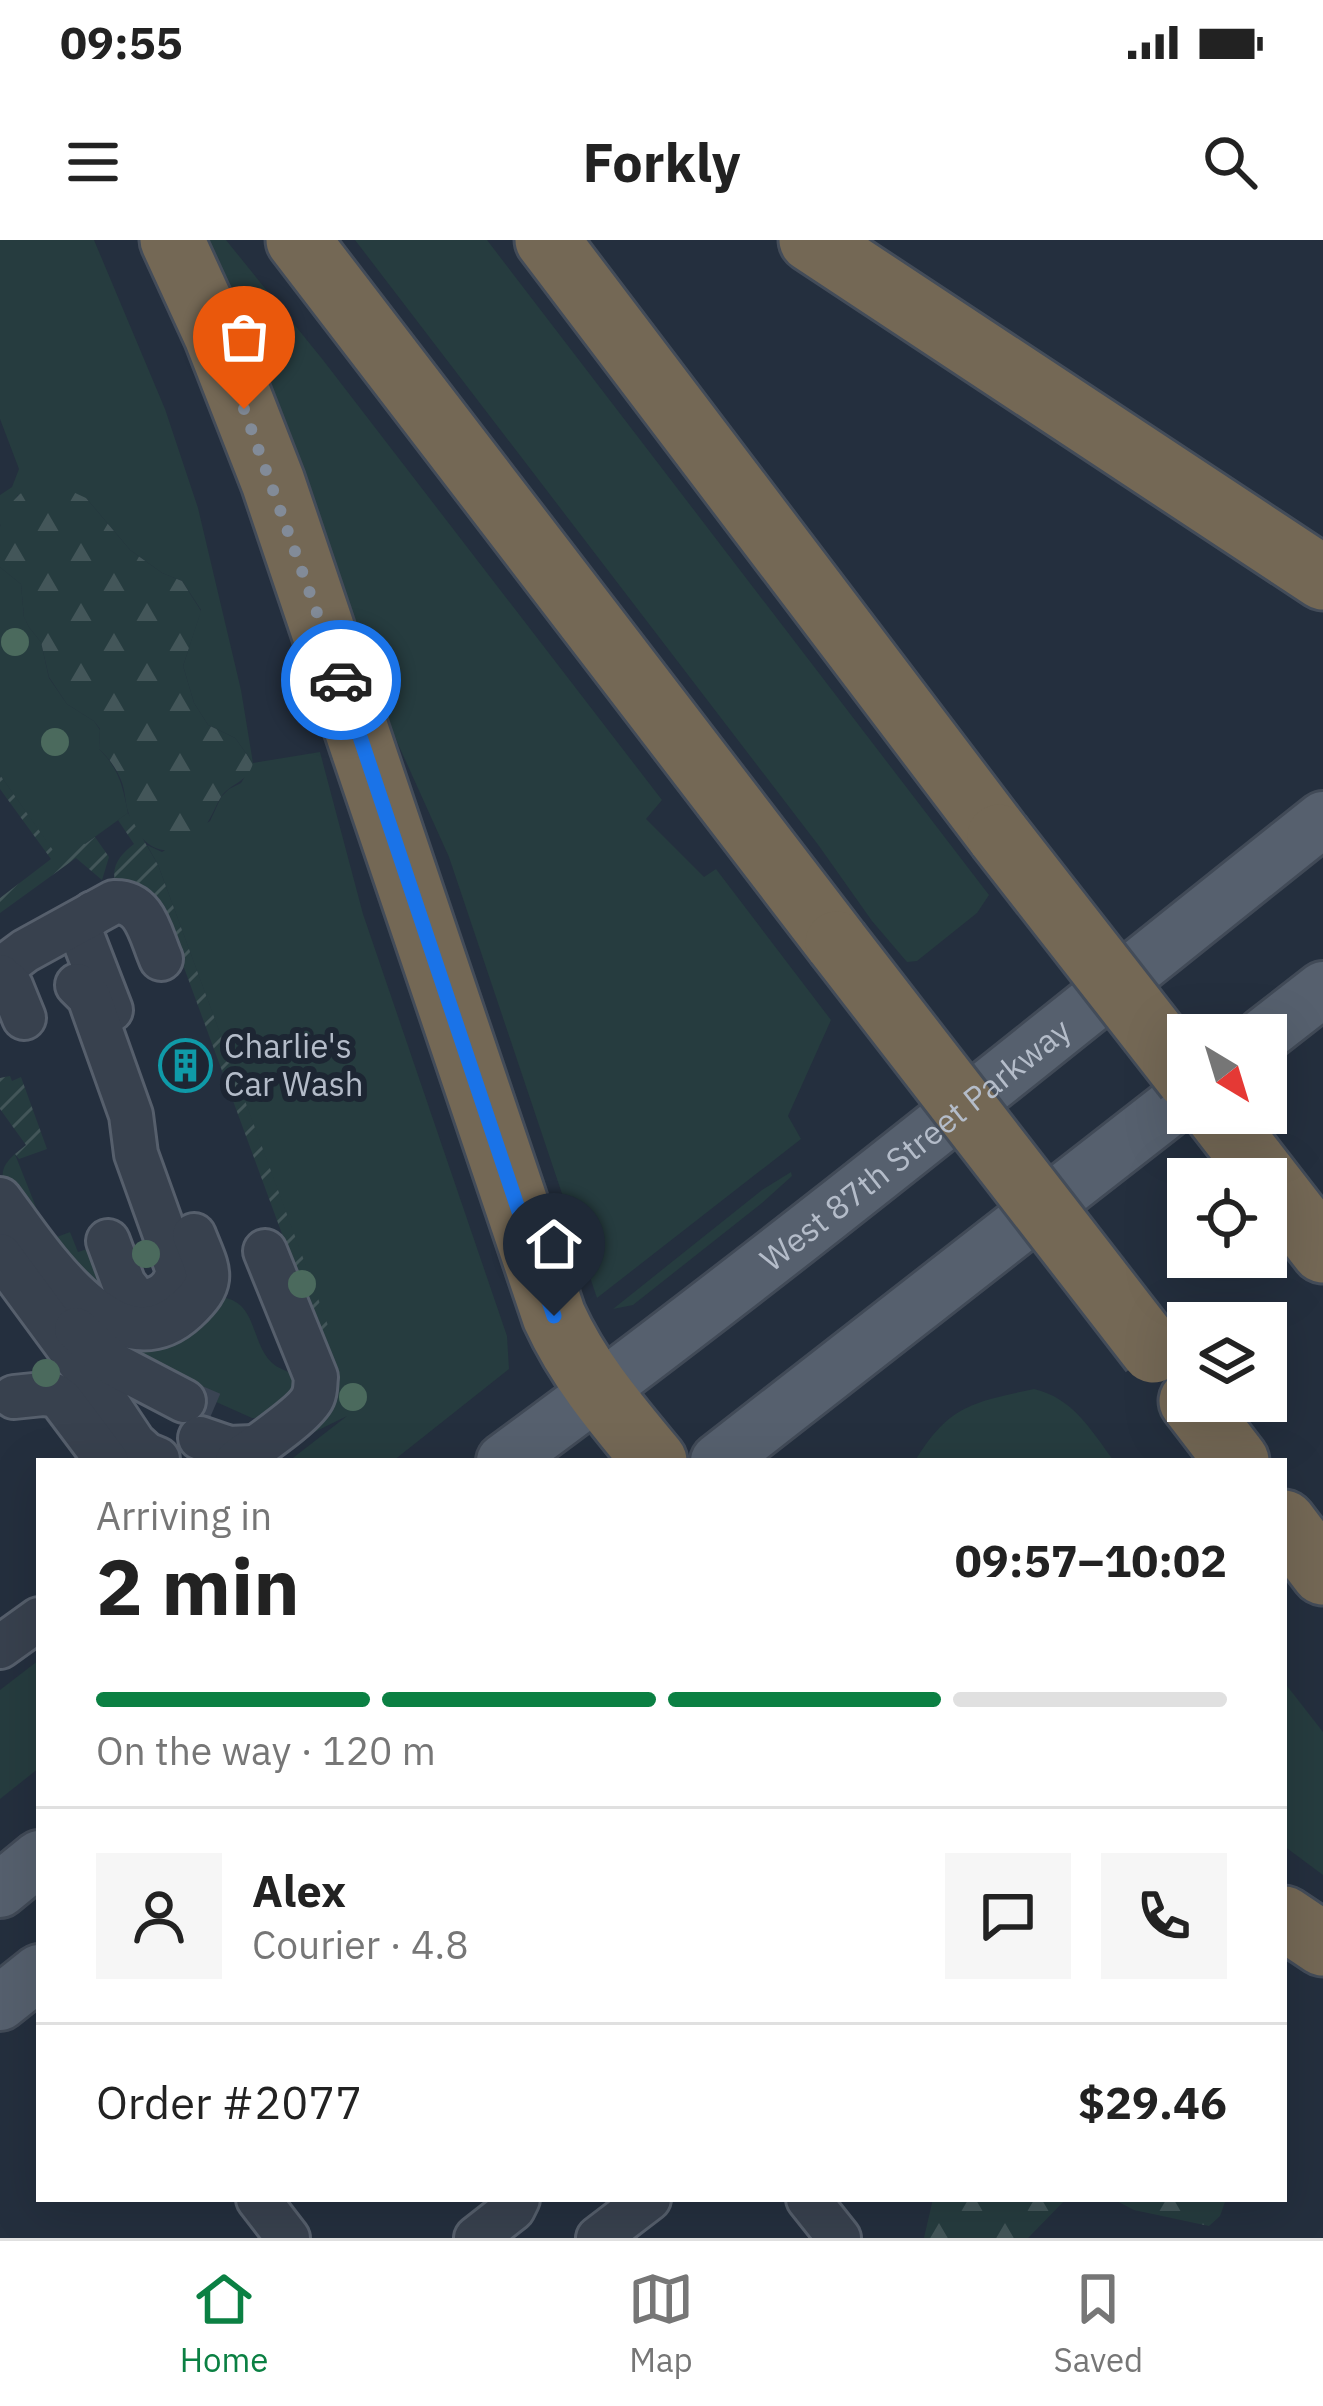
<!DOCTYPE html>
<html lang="en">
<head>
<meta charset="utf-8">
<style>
	body { margin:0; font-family:"IBM Plex Sans",sans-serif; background:#f6f6f6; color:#222; height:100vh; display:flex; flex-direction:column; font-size:45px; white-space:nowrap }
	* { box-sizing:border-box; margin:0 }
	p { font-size:39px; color:#767676 }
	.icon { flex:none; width:66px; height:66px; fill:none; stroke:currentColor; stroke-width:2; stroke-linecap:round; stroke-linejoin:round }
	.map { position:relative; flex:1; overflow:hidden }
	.drawer { position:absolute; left:36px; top:1218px; width:1251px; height:744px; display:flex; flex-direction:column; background:#fff; border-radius:0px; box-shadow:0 12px 48px #0002 }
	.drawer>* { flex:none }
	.needle { width:78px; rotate:142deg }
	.tools { position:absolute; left:1167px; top:774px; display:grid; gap:24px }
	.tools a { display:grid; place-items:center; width:120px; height:120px; border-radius:0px; background:#fff; box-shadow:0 12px 48px #0002; font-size:60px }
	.pin { position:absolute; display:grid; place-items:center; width:102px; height:102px; color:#fff; margin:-123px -51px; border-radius:50% 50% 50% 0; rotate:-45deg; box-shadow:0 0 12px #0007 }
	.pin .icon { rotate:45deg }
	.courier { position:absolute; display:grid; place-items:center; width:120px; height:120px; margin:-60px; border:9px solid #1a73e8; border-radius:50%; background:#fff; color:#222; box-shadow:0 3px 15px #0007 }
	.headline em { font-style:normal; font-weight:700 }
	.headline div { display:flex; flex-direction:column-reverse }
	.headline { display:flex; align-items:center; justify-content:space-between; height:204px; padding:0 60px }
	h1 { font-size:78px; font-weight:700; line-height:90px }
	.bar { display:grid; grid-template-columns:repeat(4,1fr); gap:18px 12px; align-content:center; height:144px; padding:0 60px }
	.bar i { height:15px; border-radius:9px; background:#e0e0e0 }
	.bar .on { background:#0b8043 }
	.bar p { grid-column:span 4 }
	.line { display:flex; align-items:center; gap:30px; padding:0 60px; border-top:3px solid #e0e0e0 }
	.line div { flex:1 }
	.round { display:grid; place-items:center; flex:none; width:126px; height:126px; border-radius:0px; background:#f6f6f6 }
	.status { display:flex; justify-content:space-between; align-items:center; height:84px; padding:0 60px; background:#fff; direction:ltr }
	.status svg { height:33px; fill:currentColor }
	header { display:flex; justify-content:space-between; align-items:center; height:156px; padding:0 60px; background:#fff; font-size:54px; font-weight:700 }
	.menu { display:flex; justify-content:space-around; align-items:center; height:168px; border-top:3px solid #e0e0e0; background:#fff; font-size:33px; color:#767676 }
	.menu a { display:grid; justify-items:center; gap:6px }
	.menu .on { color:#0b8043 }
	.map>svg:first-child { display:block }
</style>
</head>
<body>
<div class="status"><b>09:55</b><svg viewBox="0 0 49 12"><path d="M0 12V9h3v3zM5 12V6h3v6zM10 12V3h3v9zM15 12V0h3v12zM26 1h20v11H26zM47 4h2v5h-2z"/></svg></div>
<header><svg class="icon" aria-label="menu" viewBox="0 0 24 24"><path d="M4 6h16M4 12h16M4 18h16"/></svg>Forkly<svg class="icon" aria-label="search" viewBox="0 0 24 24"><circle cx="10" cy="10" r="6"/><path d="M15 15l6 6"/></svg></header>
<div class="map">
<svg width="1323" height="1998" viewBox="0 0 1323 1998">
	<defs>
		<pattern id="forest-firs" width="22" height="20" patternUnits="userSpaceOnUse" patternTransform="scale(3)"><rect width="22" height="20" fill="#263c3f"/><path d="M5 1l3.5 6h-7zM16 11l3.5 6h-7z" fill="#435659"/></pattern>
		<pattern id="garden-furrows" width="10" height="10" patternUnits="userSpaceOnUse" patternTransform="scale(3)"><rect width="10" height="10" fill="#263c3f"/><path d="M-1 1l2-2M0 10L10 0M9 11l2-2" fill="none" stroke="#435659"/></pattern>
	</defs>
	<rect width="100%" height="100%" fill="#242f3e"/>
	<g fill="#263c3f">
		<path d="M0,0H94L165,169L198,268L241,450L253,523L320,512L363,674L507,1096L509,1129L393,1221H289L347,1176L288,1205L316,1106L332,1098L158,625L147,605L162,612L210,581L221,557L229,549L241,543L253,523L235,498L208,485L194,463L183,426L201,370L182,341L162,333L130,310L86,258L18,255L0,286V255L12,247L19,229L0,179Z"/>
		<path d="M200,0H226L323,120L662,560L646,579L704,637L716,629L831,780L788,876L801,899L597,1058L449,617L389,484Z"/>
		<path d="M355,0H487L989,655L977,673L917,721L907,722L872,681L819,606Z"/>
		<path d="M0,327L21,344L24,377L29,387L41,402L49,438L67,464L94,481L100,490L99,509C119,528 123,547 128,573L85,604L55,614L0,535Z"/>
		<path d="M15,914L49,1000L70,992L78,1012L87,1009L103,1054L100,1056C58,1033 31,981 4,944C0,930 5,923 15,914Z"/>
		<path d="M791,932L792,936L762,963L633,1065L613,1069L762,950Z"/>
		<path d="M221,1057C260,1062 249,1107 276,1126C277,1127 293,1134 295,1135L299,1149L262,1178H252L169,1141L144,1127L136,1103Z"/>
		<path d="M1034,1149C1073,1158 1091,1190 1114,1221H915C949,1165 973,1162 1034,1149Z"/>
		<path d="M39,1420V1528L0,1559V1450Z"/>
		<path d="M1284,1442L1323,1492V1635L1284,1606Z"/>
	</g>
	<g fill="url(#forest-firs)">
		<path d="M47,240L86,258L130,310L162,333L182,341L201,371L183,426L194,463L208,485L235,498L253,523C248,543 231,542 221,557C214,568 211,580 202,590C171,626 139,611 127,568C125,559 125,549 121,540C116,528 109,518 99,509L100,489L94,481L67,464L49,437L41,402L29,387L24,377L21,344L0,327C0,315 0,299 0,287C5,265 25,244 47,240Z"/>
		<path d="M933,1959H1066L1028,1998H924Z"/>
		<path d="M1113,1959H1226L1220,1976L1209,1986L1134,1970Z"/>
	</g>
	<g fill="url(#garden-furrows)">
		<path d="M0,535L55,613L75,600L85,604L95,597L109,617L102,640L76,618L0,673V658L51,619L0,549Z"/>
		<path d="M128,573L158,625L333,1099L316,1106L280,1005L285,1002L179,714L134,648L115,641C111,625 122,613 134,604L118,580Z"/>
		<path d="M10,836L12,841L21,837L47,909L19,919L15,914L26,905L0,869V838Z"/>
	</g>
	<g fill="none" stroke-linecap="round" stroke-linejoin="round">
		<path stroke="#3a4453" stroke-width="42" stroke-dasharray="42 21" stroke-linecap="butt" d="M184,1161L212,1173"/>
		<defs>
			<g id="minor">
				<path d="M93,673L82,684V695L111,770"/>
				<path d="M0,730L25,711L114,662C146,661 150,694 161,719"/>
				<path d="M0,736L11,746L24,778"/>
				<path d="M77,745L89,757L131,875L136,914L178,1031C173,1053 159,1060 138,1062L124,1044L108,1001"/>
				<path d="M0,959C36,1007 115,1136 186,1070C218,1040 208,1031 194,995"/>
				<path d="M0,1015L92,1140L134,1203L146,1214L158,1219"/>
				<path d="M76,1089L115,1125L184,1161"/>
				<path d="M14,1157L43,1154L54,1155L62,1161L107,1221"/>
				<path d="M200,1198L229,1208L254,1207"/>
				<path d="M237,1221C254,1208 306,1174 313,1157C316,1150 315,1145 316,1137L265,1011"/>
				<path d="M0,1407L39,1379"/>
				<path d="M258,1959L288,1998"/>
				<path d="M808,1959L839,1998"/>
				<path d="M476,1998L513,1969L518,1959"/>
				<path d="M598,1998L649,1959"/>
			</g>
			<g id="major">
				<path d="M1264,795L1323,749"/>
				<path id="s1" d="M504,1221C783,1016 1052,795 1323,579"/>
				<path d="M718,1221L1188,854"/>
				<path d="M0,1650L39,1618"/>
				<path d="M0,1763L39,1732"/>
			</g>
			<g id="highway">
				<path d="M172,0L216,96L273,242L554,1076C579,1131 617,1175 655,1221"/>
				<path d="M298,0L837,703"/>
				<path d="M547,0L999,596"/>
				<path d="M811,0L1323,338"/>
				<path d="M1216,873L1323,1011"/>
				<path d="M1191,1161L1237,1221"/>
				<path d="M1284,1282L1323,1333"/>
				<path d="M1284,1678L1323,1704"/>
			</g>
		</defs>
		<use href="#minor" stroke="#565f6c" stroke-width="48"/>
		<use href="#major" stroke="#414a57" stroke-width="60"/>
		<use href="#highway" stroke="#434c59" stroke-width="69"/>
		<use href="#minor" stroke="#38414e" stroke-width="42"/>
		<use href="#major" stroke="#56606e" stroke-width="54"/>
		<use href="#highway" stroke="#746855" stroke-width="63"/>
		<defs>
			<g id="highway-bridge">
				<path d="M999,596L1188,838"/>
				<path d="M837,703L1153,1111"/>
			</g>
		</defs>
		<use href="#highway-bridge" stroke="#434c59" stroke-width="69" stroke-linecap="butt"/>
		<use href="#highway-bridge" stroke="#746855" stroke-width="63"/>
	</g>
	<g fill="#4b6a5d">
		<circle cx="15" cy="402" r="14"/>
		<circle cx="55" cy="502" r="14"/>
		<circle cx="146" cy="1014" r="14"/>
		<circle cx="302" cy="1044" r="14"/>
		<circle cx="46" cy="1133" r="14"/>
		<circle cx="353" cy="1157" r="14"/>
	</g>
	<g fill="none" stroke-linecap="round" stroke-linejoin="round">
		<path stroke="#828b98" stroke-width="12" stroke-dasharray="0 21.6" d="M244,169L341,440"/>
		<path stroke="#1a73e8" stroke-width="15" d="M341,440L554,1076"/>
	</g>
	<defs>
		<symbol id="building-ring" viewBox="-11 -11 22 22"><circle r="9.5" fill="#1d2633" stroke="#0f9aa8" stroke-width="1.5"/><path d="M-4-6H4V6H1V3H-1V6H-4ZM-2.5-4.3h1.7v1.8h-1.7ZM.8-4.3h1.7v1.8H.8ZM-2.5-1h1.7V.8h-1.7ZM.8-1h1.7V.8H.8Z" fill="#0f9aa8"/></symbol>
	</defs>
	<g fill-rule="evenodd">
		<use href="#building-ring" x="156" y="796" width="59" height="59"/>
	</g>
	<g text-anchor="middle" stroke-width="12" stroke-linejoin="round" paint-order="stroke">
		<g font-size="33" fill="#b4bcc9" stroke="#1d2633" text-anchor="start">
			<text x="224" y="818">Charlie's<tspan x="224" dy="38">Car Wash</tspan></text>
		</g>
		<g font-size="33" fill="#b4bcc9" stroke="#1d2633">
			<text dy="12" stroke="none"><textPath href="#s1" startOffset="519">West 87th Street Parkway</textPath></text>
		</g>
	</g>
</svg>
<div class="tools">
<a><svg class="needle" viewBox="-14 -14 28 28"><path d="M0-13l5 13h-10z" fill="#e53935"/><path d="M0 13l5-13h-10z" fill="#767676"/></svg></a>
<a><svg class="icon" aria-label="locate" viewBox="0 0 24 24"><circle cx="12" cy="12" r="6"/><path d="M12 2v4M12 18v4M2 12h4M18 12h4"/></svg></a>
<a><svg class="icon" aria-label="layers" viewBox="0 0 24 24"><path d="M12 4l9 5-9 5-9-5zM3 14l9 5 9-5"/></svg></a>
</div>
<div class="pin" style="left:244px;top:169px;background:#ea580c"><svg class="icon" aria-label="bag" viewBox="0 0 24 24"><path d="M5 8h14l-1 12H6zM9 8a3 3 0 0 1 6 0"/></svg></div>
<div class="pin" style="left:554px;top:1076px;background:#1f2937"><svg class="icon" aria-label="home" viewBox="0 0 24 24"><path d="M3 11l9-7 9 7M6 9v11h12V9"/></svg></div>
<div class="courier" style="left:341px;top:440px"><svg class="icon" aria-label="car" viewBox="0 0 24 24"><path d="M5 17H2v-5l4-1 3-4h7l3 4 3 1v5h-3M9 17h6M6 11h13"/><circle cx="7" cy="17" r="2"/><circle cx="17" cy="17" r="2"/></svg></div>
<section class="drawer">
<div class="headline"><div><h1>2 min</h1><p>Arriving in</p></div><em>09:57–10:02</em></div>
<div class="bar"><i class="on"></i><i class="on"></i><i class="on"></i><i></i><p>On the way · 120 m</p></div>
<div class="line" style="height:216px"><a class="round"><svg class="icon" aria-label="person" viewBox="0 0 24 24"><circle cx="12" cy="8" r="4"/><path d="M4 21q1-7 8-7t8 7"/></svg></a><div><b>Alex</b><p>Courier · 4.8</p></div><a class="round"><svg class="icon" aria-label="chat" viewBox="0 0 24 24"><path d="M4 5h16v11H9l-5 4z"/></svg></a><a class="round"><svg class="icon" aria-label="phone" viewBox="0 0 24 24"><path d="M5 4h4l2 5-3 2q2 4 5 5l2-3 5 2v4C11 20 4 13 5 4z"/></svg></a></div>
<div class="line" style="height:156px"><div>Order #2077</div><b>$29.46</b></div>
</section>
</div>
<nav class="menu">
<a class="on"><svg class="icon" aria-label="home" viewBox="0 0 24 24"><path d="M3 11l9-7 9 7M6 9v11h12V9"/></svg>Home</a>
<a><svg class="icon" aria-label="map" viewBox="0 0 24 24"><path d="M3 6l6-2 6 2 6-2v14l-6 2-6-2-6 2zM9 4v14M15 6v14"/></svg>Map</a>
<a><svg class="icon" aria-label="saved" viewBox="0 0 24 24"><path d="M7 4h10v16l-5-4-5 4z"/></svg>Saved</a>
</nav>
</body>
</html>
